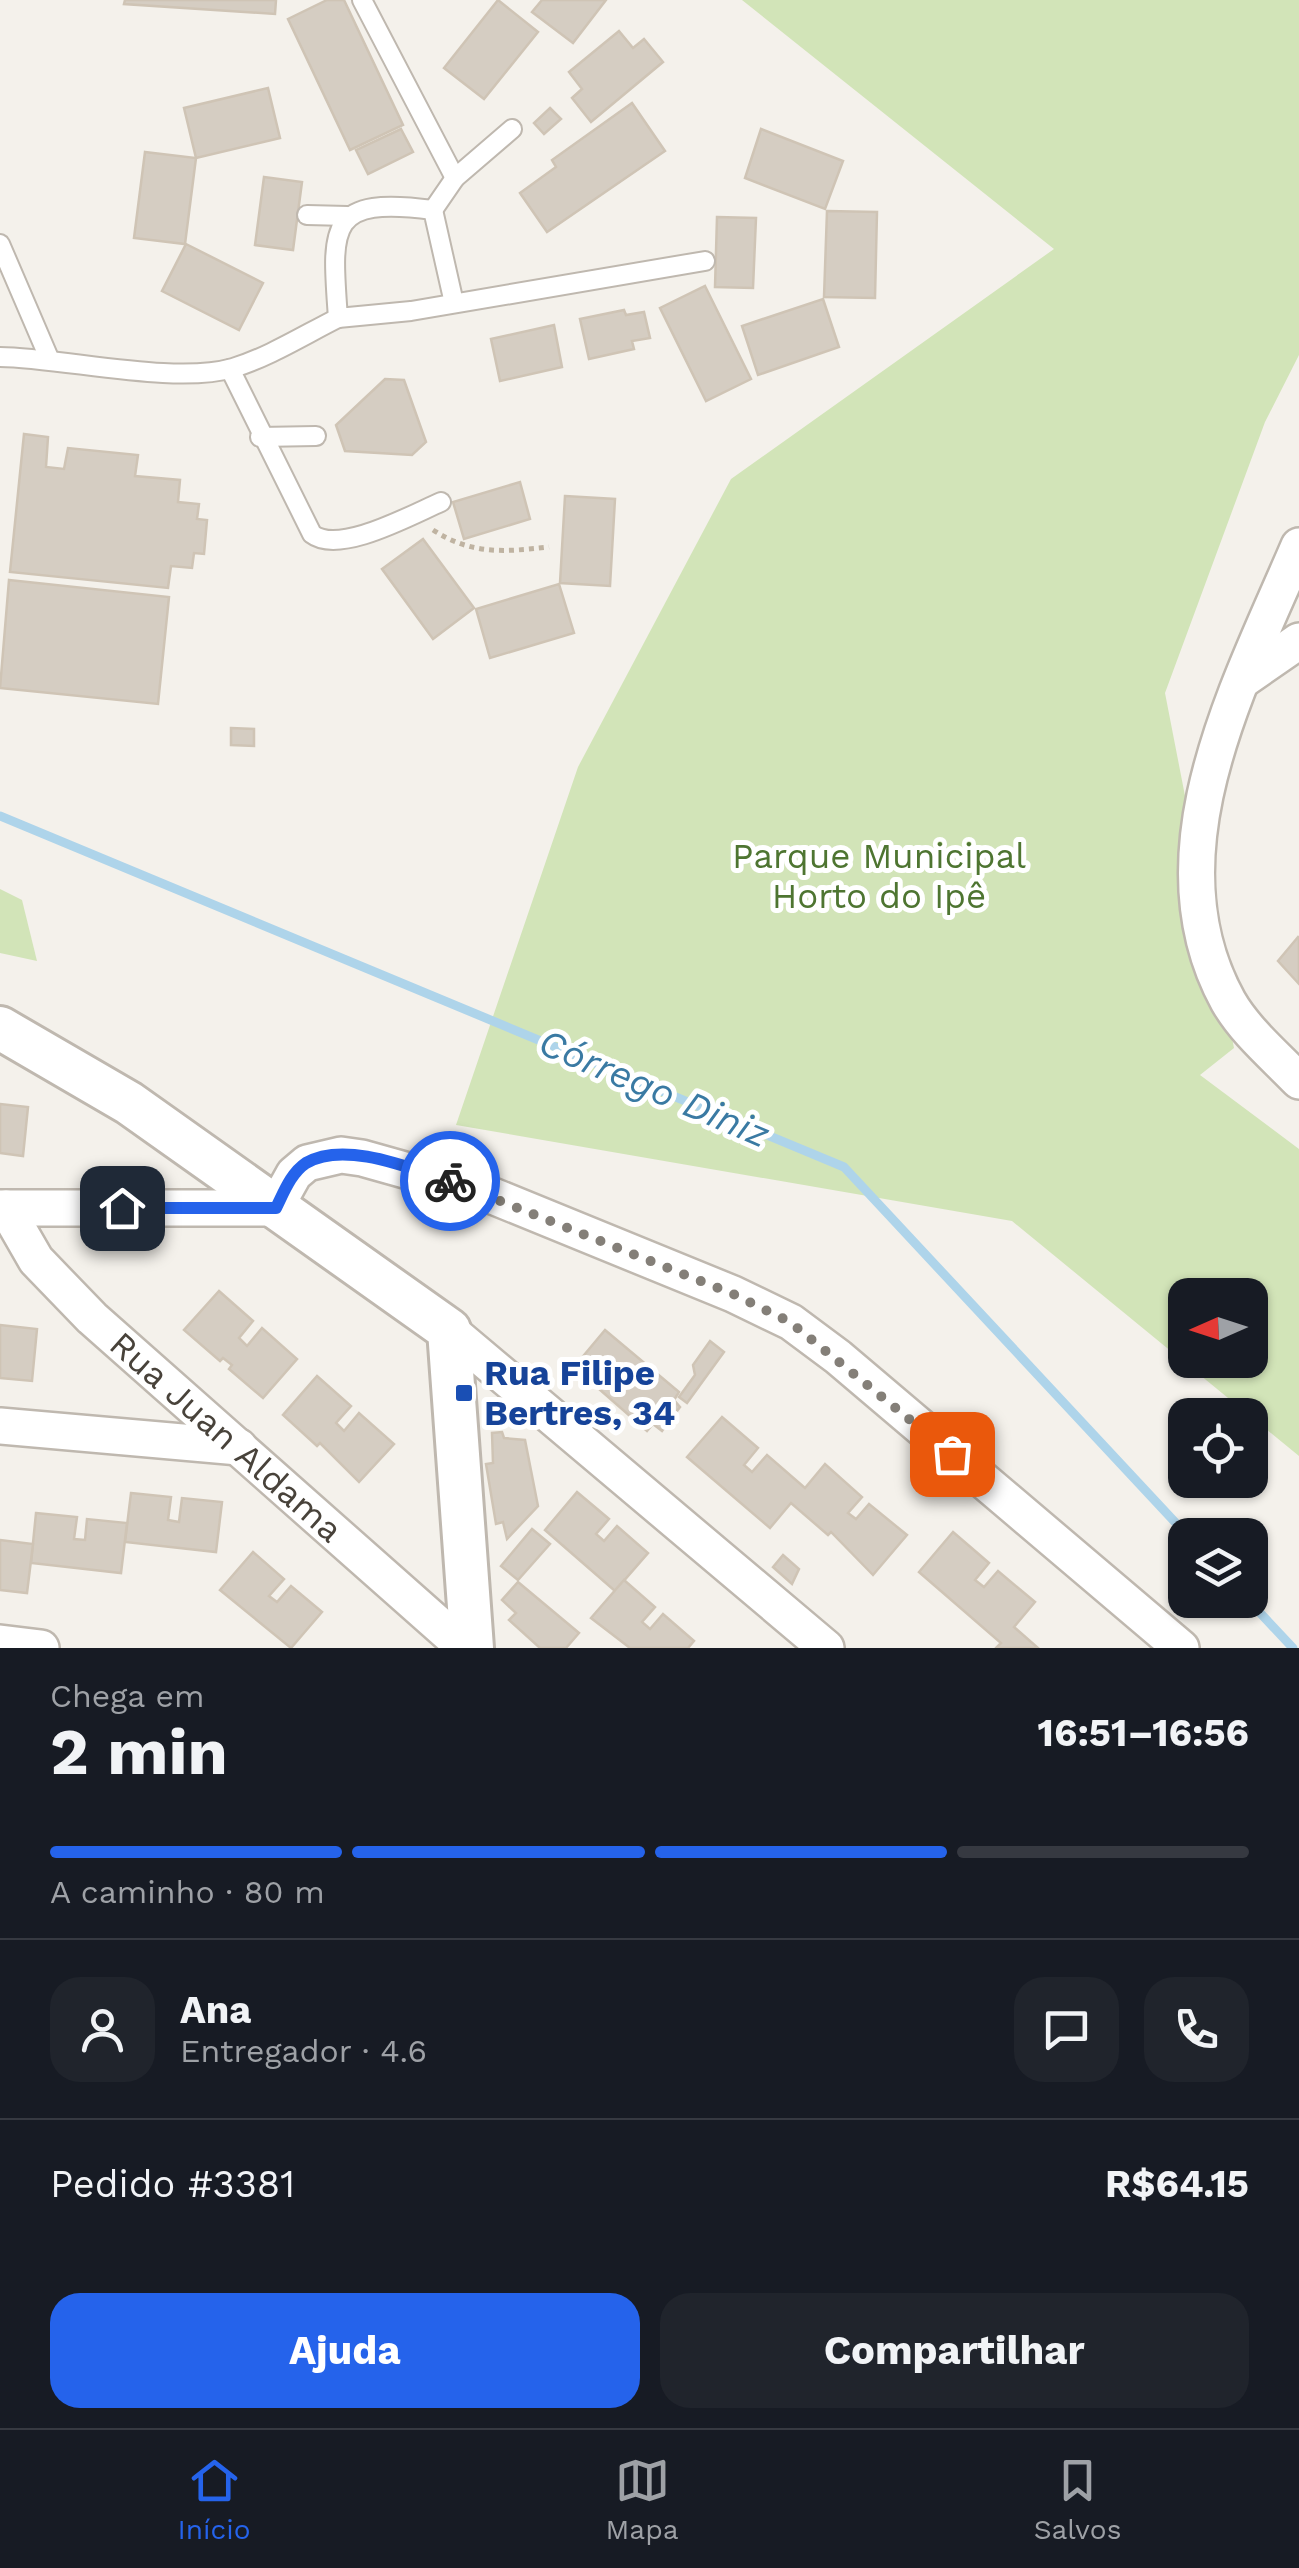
<!DOCTYPE html>
<html lang="pt">
<head>
<meta charset="utf-8">
<style>
	body { margin:0; font-family:"Work Sans",sans-serif; background:#20242c; color:#f1f3f6; height:100vh; display:flex; flex-direction:column; font-size:38px; white-space:nowrap }
	* { box-sizing:border-box; margin:0 }
	p { font-size:32px; color:#9ea1a6 }
	.icon { flex:none; width:55px; height:55px; fill:none; stroke:currentColor; stroke-width:2; stroke-linecap:round; stroke-linejoin:round }
	.map { position:relative; height:1648px; overflow:hidden }
	.side { display:flex; flex-direction:column; background:#171b24; flex:1 }
	.side>* { flex:none }
	.needle { width:65px; rotate:267deg }
	.fabs { position:absolute; left:1168px; top:1278px; display:grid; gap:20px }
	.fabs a { display:grid; place-items:center; width:100px; height:100px; border-radius:20px; background:#171b24; box-shadow:0 2px 8px #0004; font-size:50px }
	.pin { position:absolute; display:grid; place-items:center; width:85px; height:85px; color:#fff; margin:-42px; border-radius:20px; box-shadow:0 5px 15px #0006 }
	.courier { position:absolute; display:grid; place-items:center; width:100px; height:100px; margin:-50px; border:8px solid #2563eb; border-radius:50%; background:#fff; color:#222; box-shadow:0 2px 12px #0007 }
	.summary em { font-style:normal; font-weight:700 }
	.summary div { display:flex; flex-direction:column-reverse }
	.summary { display:flex; align-items:center; justify-content:space-between; height:170px; padding:0 50px }
	h1 { font-size:65px; font-weight:700; line-height:75px }
	.bar { display:grid; grid-template-columns:repeat(4,1fr); gap:15px 10px; align-content:center; height:120px; padding:0 50px }
	.bar i { height:12px; border-radius:8px; background:#363941 }
	.bar .selected { background:#2563eb }
	.bar p { grid-column:span 4 }
	.line { display:flex; align-items:center; gap:25px; padding:0 50px; border-top:2px solid #363941 }
	.line div { flex:1 }
	.round { display:grid; place-items:center; flex:none; width:105px; height:105px; border-radius:30px; background:#20242c }
	.cta { display:flex; gap:20px; margin-top:auto; padding:20px 50px }
	.cta a { flex:1; height:115px; border-radius:30px; background:#2563eb; color:#fff; font-size:40px; font-weight:700; line-height:115px; text-align:center }
	.cta a+a { background:#20242c; color:#f1f3f6 }
	.tabs { display:flex; justify-content:space-around; align-items:center; height:140px; border-top:2px solid #363941; background:#171b24; font-size:28px; color:#9ea1a6 }
	.tabs a { display:grid; justify-items:center; gap:5px }
	.tabs .selected { color:#2563eb }
	.map>svg:first-child { display:block }
</style>
</head>
<body>
<div class="map">
<svg width="1299" height="1648" viewBox="0 0 1299 1648">
	<rect width="100%" height="100%" fill="#f4f1eb"/>
	<g fill="#d2e4b8" fill-rule="evenodd">
		<path d="M742,0H1299V355L1265,422L1165,693L1234,1048L1200,1075L1299,1149V1456L1012,1221L456,1125L578,767L731,479L1054,249ZM1185,1295H1250V1360H1185Z"/>
		<path d="M0,889L22,900L37,961L0,953Z"/>
	</g>
	<g fill="none" stroke-linecap="round" stroke-linejoin="round">
		<g stroke="#aed4ea" stroke-width="9">
			<path d="M0,816L844,1167L1187,1535"/>
			<path d="M1248,1600L1293,1648"/>
		</g>
	</g>
	<g fill="#d5cdc2" stroke="#cfc4b5" stroke-width="2.5">
		<path d="M125,0H276L275,14L124,4Z"/>
		<path d="M327,0H344L403,125L350,150L288,19Z"/>
		<path d="M498,0L538,32L484,99L444,68Z"/>
		<path d="M542,0H606L573,43L532,12Z"/>
		<path d="M619,31L633,48L644,39L663,62L591,122L572,98L582,89L569,72Z"/>
		<path d="M268,88L280,138L196,158L184,108Z"/>
		<path d="M632,103L665,151L547,232L520,193L556,167L552,160Z"/>
		<path d="M550,108L561,119L544,134L534,123Z"/>
		<path d="M401,129L413,152L368,174L356,150Z"/>
		<path d="M761,129L843,161L825,209L745,178Z"/>
		<path d="M145,152L196,158L185,244L134,238Z"/>
		<path d="M264,177L302,182L293,250L255,245Z"/>
		<path d="M827,211L877,212L875,298L824,297Z"/>
		<path d="M717,217L756,218L753,288L715,287Z"/>
		<path d="M186,244L263,283L239,330L162,291Z"/>
		<path d="M705,286L751,379L706,401L660,308Z"/>
		<path d="M823,299L839,347L758,375L742,326Z"/>
		<path d="M624,310L626,315L644,312L650,338L632,341L634,349L589,359L580,319Z"/>
		<path d="M554,325L562,367L500,381L491,339Z"/>
		<path d="M385,379L404,380L426,442L412,455L345,451L336,425Z"/>
		<path d="M24,434L48,437L46,467L64,469L68,448L138,455L135,476L180,480L178,502L199,504L197,519L207,520L204,554L194,553L192,568L171,566L168,588L10,572Z"/>
		<path d="M520,482L530,519L464,539L453,502Z"/>
		<path d="M565,496L615,499L610,586L560,583Z"/>
		<path d="M423,539L474,608L433,639L382,569Z"/>
		<path d="M9,580L169,597L158,704L0,688Z"/>
		<path d="M559,584L574,633L490,658L476,609Z"/>
		<path d="M231,728L254,729V746L231,745Z"/>
		<path d="M1298,937L1299,938V984L1278,961Z"/>
		<path d="M0,1104L28,1107L23,1156L0,1153Z"/>
		<path d="M219,1291L253,1321L239,1338L247,1346L262,1328L297,1359L263,1398L229,1369L232,1365L223,1358L220,1361L184,1330Z"/>
		<path d="M0,1325L37,1329L32,1381L0,1378Z"/>
		<path d="M605,1330L679,1392L674,1400L680,1407L662,1431L653,1424L647,1431L574,1367Z"/>
		<path d="M710,1341L724,1352L687,1403L679,1397L695,1375L693,1365Z"/>
		<path d="M317,1376L351,1406L336,1423L344,1431L359,1413L394,1444L359,1482L320,1443L317,1446L283,1415Z"/>
		<path d="M722,1417L758,1448L744,1465L752,1472L767,1455L805,1488L825,1464L862,1497L848,1513L856,1519L869,1504L907,1535L873,1575L831,1532L828,1535L791,1503L770,1528L687,1457Z"/>
		<path d="M502,1432L504,1438L525,1440L538,1506L507,1539L503,1522L496,1524L486,1464L493,1463L492,1433Z"/>
		<path d="M577,1492L609,1519L596,1534L604,1541L617,1526L648,1553L615,1591L545,1530Z"/>
		<path d="M131,1493L171,1497L168,1520L179,1522L182,1498L222,1502L216,1552L125,1542Z"/>
		<path d="M36,1513L77,1517L74,1539L85,1540L87,1519L127,1523L121,1573L31,1563Z"/>
		<path d="M532,1529L550,1544L518,1580L501,1566Z"/>
		<path d="M953,1532L989,1563L975,1580L984,1587L998,1571L1035,1602L1014,1627L1038,1648H996L1001,1643L919,1572Z"/>
		<path d="M0,1540L33,1544L27,1593L0,1590Z"/>
		<path d="M253,1552L284,1579L269,1596L277,1602L291,1586L322,1612L291,1648L220,1590Z"/>
		<path d="M783,1555L799,1569L792,1584L773,1567Z"/>
		<path d="M624,1580L655,1607L642,1622L650,1629L663,1614L694,1641L688,1648H630L591,1618Z"/>
		<path d="M518,1582L579,1633L566,1648H540L509,1620L516,1613L502,1600Z"/>
	</g>
	<g fill="none" stroke-linecap="round" stroke-linejoin="round">
		<defs>
			<g id="service">
				<path d="M362,0L455,178"/>
				<path d="M433,210L455,178L512,129"/>
				<path d="M307,215L347,216"/>
				<path d="M0,244L49,358"/>
				<path d="M454,303L433,210C328,196 331,225 338,318L411,311L705,261"/>
				<path d="M0,357C65,358 174,385 233,368C269,357 304,335 338,318"/>
				<path d="M230,369L312,534C339,555 411,515 441,502"/>
				<path d="M260,437L316,436"/>
			</g>
			<g id="minor">
				<path d="M1299,546C1240,684 1147,854 1228,1001C1245,1031 1275,1056 1299,1081"/>
				<path d="M1244,679L1299,641"/>
				<path d="M0,1208H275L294,1174L307,1163L341,1155L362,1158L483,1192L733,1294L791,1322L838,1357L1181,1648"/>
				<path id="s1" d="M6,1208L36,1260L92,1318L465,1648"/>
				<path d="M449,1330L826,1648"/>
				<path d="M0,1426L239,1447"/>
				<path d="M0,1643L41,1648"/>
			</g>
			<path id="tertiary" d="M0,1028L129,1103L449,1330L472,1648"/>
		</defs>
		<use href="#service" stroke="#bfb8af" stroke-width="22"/>
		<use href="#minor" stroke="#bfb8af" stroke-width="40"/>
		<use href="#tertiary" stroke="#bfb8af" stroke-width="48"/>
		<path stroke="#bfb3a1" stroke-width="5" stroke-dasharray="5 5" stroke-linecap="butt" d="M433,530C472,555 504,552 549,547"/>
		<use href="#service" stroke="#fff" stroke-width="18"/>
		<use href="#minor" stroke="#fff" stroke-width="35"/>
		<use href="#tertiary" stroke="#fff" stroke-width="42"/>
	</g>
	<g fill="none" stroke-linecap="round" stroke-linejoin="round">
		<path stroke="#847f78" stroke-width="10" stroke-dasharray="0 18" d="M450,1181L733,1294L790,1322L952,1454"/>
		<path stroke="#2563eb" stroke-width="12" d="M122,1208H276C284,1192 291,1173 306,1163C345,1140 412,1169 450,1181"/>
	</g>
	<rect fill="#1a4fb4" stroke="#fff" stroke-width="4" x="454" y="1383" width="20" height="20" rx="5"/>
	<g text-anchor="middle" stroke-width="10" stroke-linejoin="round" paint-order="stroke">
		<g font-size="35" fill="#4e7531" stroke="#fff">
			<text x="879" y="868">Parque Municipal<tspan x="879" dy="40">Horto do Ipê</tspan></text>
		</g>
		<g font-size="35" font-weight="bold" fill="#164399" stroke="#fff" text-anchor="start">
			<text x="484" y="1385">Rua Filipe<tspan x="484" dy="40">Bertres, 34</tspan></text>
		</g>
		<g font-size="35" fill="#48423a" stroke="#fff">
			<text dy="12" stroke="none"><textPath href="#s1" startOffset="320">Rua Juan Aldama</textPath></text>
		</g>
		<g font-size="38" font-style="italic" fill="#3a7aa3" stroke="#fff">
			<text transform="translate(654 1088) rotate(23)" y="13">Córrego Diniz</text>
		</g>
	</g>
</svg>
<div class="fabs">
<a><svg class="needle" viewBox="-14 -14 28 28"><path d="M0-13l5 13h-10z" fill="#e53935"/><path d="M0 13l5-13h-10z" fill="#9ea1a6"/></svg></a>
<a><svg class="icon" aria-label="locate" viewBox="0 0 24 24"><circle cx="12" cy="12" r="6"/><path d="M12 2v4M12 18v4M2 12h4M18 12h4"/></svg></a>
<a><svg class="icon" aria-label="layers" viewBox="0 0 24 24"><path d="M12 4l9 5-9 5-9-5zM3 14l9 5 9-5"/></svg></a>
</div>
<div class="pin" style="left:952px;top:1454px;background:#ea580c"><svg class="icon" aria-label="bag" viewBox="0 0 24 24"><path d="M5 8h14l-1 12H6zM9 8a3 3 0 0 1 6 0"/></svg></div>
<div class="pin" style="left:122px;top:1208px;background:#1f2937"><svg class="icon" aria-label="home" viewBox="0 0 24 24"><path d="M3 11l9-7 9 7M6 9v11h12V9"/></svg></div>
<div class="courier" style="left:450px;top:1181px"><svg class="icon" aria-label="bike" viewBox="0 0 24 24"><circle cx="6" cy="16" r="4"/><circle cx="18" cy="16" r="4"/><path d="M6 16l4-8h5l3 8M10 8l3 8H6M13 5h3"/></svg></div>
</div>
<section class="side">
<div class="summary"><div><h1>2 min</h1><p>Chega em</p></div><em>16:51–16:56</em></div>
<div class="bar"><i class="selected"></i><i class="selected"></i><i class="selected"></i><i></i><p>A caminho · 80 m</p></div>
<div class="line" style="height:180px"><a class="round"><svg class="icon" aria-label="person" viewBox="0 0 24 24"><circle cx="12" cy="8" r="4"/><path d="M4 21q1-7 8-7t8 7"/></svg></a><div><b>Ana</b><p>Entregador · 4.6</p></div><a class="round"><svg class="icon" aria-label="chat" viewBox="0 0 24 24"><path d="M4 5h16v11H9l-5 4z"/></svg></a><a class="round"><svg class="icon" aria-label="phone" viewBox="0 0 24 24"><path d="M5 4h4l2 5-3 2q2 4 5 5l2-3 5 2v4C11 20 4 13 5 4z"/></svg></a></div>
<div class="line" style="height:130px"><div>Pedido #3381</div><b>R$64.15</b></div>
<div class="cta"><a>Ajuda</a><a>Compartilhar</a></div>
</section>
<nav class="tabs">
<a class="selected"><svg class="icon" aria-label="home" viewBox="0 0 24 24"><path d="M3 11l9-7 9 7M6 9v11h12V9"/></svg>Início</a>
<a><svg class="icon" aria-label="map" viewBox="0 0 24 24"><path d="M3 6l6-2 6 2 6-2v14l-6 2-6-2-6 2zM9 4v14M15 6v14"/></svg>Mapa</a>
<a><svg class="icon" aria-label="saved" viewBox="0 0 24 24"><path d="M7 4h10v16l-5-4-5 4z"/></svg>Salvos</a>
</nav>
</body>
</html>
